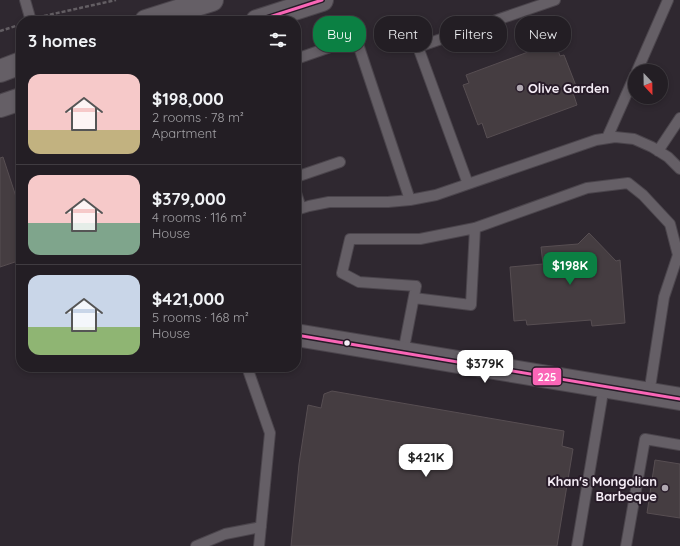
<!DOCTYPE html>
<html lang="en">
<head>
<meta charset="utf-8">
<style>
	:root { --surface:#231e24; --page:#2b272c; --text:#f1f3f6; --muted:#a3a2a6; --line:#403c41; --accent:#0b8043 }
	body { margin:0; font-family:Quicksand,sans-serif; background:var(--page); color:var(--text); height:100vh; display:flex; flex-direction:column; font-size:15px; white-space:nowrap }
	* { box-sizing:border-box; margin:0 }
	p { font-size:13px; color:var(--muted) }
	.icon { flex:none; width:22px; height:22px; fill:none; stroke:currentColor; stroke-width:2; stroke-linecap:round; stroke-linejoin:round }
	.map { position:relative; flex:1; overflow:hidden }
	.side { position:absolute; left:16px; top:16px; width:285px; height:356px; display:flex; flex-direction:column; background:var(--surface); border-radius:16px; box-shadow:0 2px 6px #0003,0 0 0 1px var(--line) }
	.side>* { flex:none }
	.hud { position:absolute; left:313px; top:16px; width:307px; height:36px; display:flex; gap:8px }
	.needle { width:26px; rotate:158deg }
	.tools { position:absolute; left:628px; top:64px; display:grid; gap:8px }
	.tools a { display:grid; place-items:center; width:40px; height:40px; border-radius:50%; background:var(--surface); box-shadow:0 2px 6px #0003,0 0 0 1px var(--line); font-size:20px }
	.price { position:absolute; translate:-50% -34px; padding:0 9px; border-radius:8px; background:#fff; color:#222; font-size:13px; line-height:26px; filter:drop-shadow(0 1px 2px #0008) }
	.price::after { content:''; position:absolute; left:50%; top:24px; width:12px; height:9px; margin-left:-6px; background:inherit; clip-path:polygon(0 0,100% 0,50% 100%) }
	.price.selected { background:var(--accent); color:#fff }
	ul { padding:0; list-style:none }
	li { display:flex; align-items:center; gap:12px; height:100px; padding:0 12px }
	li+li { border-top:1px solid var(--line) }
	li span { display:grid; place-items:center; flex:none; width:112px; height:80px; border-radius:12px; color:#555 }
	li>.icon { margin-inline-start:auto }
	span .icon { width:48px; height:48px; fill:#fffc; stroke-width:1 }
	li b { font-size:17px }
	h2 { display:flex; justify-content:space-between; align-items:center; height:48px; padding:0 12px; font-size:17px }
	.chip { padding:0 14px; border-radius:16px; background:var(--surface); box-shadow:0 2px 6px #0003,0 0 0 1px var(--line); font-size:14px; line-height:36px }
	.chip.selected { background:var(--accent); color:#fff }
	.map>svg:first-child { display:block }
	.building { fill:#453d41; stroke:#574e52 }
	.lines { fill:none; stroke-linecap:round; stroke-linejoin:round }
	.lane-casing { stroke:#4b454c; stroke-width:12 }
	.secondary-casing { stroke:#4b454c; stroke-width:24 }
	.path { stroke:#635e63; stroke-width:2.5; stroke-dasharray:4 2; stroke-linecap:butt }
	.lane { stroke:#655f66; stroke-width:10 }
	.secondary { stroke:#655f66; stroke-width:22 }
	.bus-1-casing { stroke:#271b28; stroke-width:6 }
	.bus-1 { stroke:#fa66b7; stroke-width:3 }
	.poi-dot { fill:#b0a8b1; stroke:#271b28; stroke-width:1.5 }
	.bus-dot { fill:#f5edf6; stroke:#271b28; stroke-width:1.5 }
	.labels { text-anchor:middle; stroke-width:4; stroke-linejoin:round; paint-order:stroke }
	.poi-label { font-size:13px; font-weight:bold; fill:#f5edf6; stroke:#271b28; text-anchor:start }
	.line-badge { stroke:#271b28; stroke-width:1.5 }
	.badge-label { font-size:11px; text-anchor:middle; font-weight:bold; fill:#fff }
</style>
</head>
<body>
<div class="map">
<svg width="680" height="546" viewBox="0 0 680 546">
	<rect width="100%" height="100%" fill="#2f2830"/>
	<path class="building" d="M555,42l5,14 4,-1 14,36 -5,2 4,12 -90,33 -5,-15 -4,2 -15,-40 6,-2 -3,-8z
		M3,157l18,55v48l-21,7v-109z
		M589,233l27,28 4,-1 5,63 -33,3 -1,-6 -64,5 -1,-5 -12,1 -4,-54 33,-3 -2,-17 37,-3z
		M332,391l232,40 -2,15 11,3 -16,97h-266l8,-82 9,-59 13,3 3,-14z
		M655,460l25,4v54l-33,-5z"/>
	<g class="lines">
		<g class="lane-casing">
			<path id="lane" d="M25,0l6,21
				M296,59l60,-21 54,162
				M637,71l31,-71
				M607,138l28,-63
				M658,151l22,-33
				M296,177l44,-15
				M468,184l-50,-137 137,-47
				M296,193l5,15
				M296,210l13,-4 20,-4h59l22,-2 26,-5 160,-55 19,-3 19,2 18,8 16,10 12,12
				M414,298l57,7 4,-77
				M403,353l13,-67 -57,-4 -17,-9 8,-34h70l55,-11 112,-40 41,-5 15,12 27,29 8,31 -14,42 -15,97
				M247,367l23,66 -11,113
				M196,546l29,-12 36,-7
				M577,546l27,-160
				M626,546l19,-107 35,6"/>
		</g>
		<g class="secondary-casing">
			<path id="secondary" d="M146,21l66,-21
				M257,21l65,-21
				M0,71l21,-8
				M0,106l21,-7
				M296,335l384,64"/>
		</g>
		<path class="path" d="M44,16l72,-16
			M0,31l19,-6"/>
		<use href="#lane" class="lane"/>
		<use href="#secondary" class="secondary"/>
		<g class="bus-1-casing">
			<path id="bus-1" d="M257,21l65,-21
				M296,335l384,64"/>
		</g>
		<use href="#bus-1" class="bus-1"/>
	</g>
	<g class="poi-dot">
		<circle cx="520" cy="88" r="4"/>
		<circle cx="665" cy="488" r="4"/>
	</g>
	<circle class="bus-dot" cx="347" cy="343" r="3.5"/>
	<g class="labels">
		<g class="poi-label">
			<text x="528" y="93">Olive Garden</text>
			<text x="657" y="486" text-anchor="end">Khan's Mongolian<tspan x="657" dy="15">Barbeque</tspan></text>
		</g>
	</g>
	<rect class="line-badge" x="532" y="367" width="30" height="19" rx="4" fill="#fa66b7"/>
	<g class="badge-label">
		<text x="547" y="381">225</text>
	</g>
</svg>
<div class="tools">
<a><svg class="needle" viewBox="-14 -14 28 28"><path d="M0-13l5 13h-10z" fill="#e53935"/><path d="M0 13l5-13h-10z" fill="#a3a2a6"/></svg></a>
</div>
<b class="price selected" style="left:570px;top:286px">$198K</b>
<b class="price" style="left:485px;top:384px">$379K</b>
<b class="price" style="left:426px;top:478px">$421K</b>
<div class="hud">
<a class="chip selected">Buy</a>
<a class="chip">Rent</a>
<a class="chip">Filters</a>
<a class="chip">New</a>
</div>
<section class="side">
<h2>3 homes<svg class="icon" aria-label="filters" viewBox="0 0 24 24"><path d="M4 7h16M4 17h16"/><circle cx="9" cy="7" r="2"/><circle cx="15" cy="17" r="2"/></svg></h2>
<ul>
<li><span style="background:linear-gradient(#f6c9c9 70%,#c2b280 0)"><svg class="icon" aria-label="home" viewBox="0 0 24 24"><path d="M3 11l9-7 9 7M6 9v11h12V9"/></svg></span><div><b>$198,000</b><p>2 rooms · 78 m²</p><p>Apartment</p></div></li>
<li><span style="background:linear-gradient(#f6c9c9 60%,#7fa58c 0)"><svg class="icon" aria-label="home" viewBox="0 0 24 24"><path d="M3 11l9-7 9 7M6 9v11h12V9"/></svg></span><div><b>$379,000</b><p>4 rooms · 116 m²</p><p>House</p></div></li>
<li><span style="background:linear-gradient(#c9d6e8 65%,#8fb573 0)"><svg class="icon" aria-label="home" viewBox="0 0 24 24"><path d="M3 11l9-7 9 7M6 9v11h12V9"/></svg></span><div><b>$421,000</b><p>5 rooms · 168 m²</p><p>House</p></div></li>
</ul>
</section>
</div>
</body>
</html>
